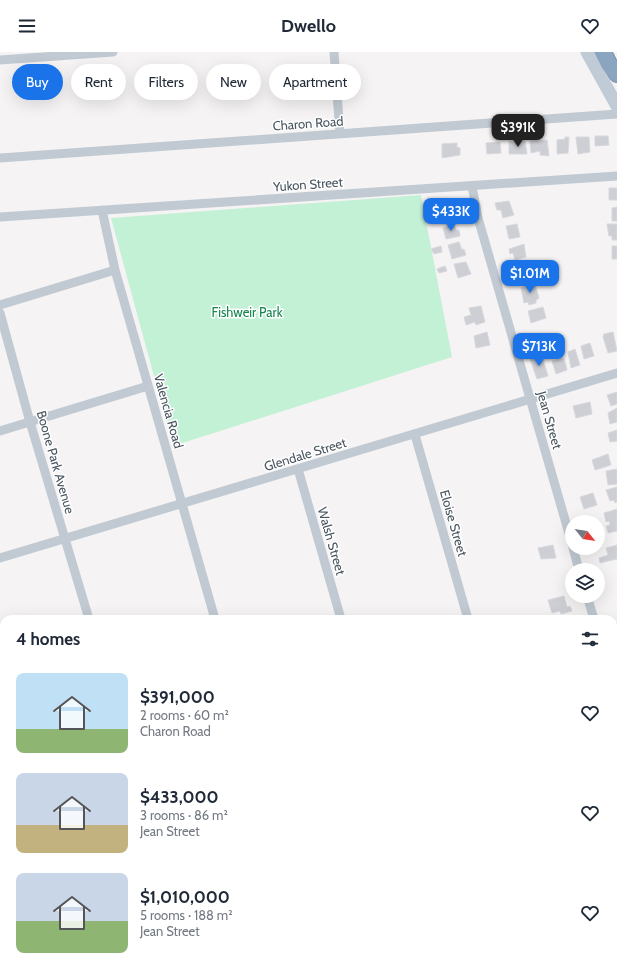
<!DOCTYPE html>
<html lang="en">
<head>
<meta charset="utf-8">
<style>
	:root { --surface:#fff; --page:#f2f2f3; --text:#1f2937; --muted:#747a83; --accent:#1a73e8 }
	body { margin:0; font-family:Cabin,sans-serif; background:var(--page); color:var(--text); height:100vh; display:flex; flex-direction:column; font-size:15px; white-space:nowrap }
	* { box-sizing:border-box; margin:0 }
	p { font-size:13px; color:var(--muted) }
	.icon { flex:none; width:22px; height:22px; fill:none; stroke:currentColor; stroke-width:2; stroke-linecap:round; stroke-linejoin:round }
	.map { position:relative; flex:1; overflow:hidden }
	.sheet { position:absolute; left:0px; top:563px; width:617px; height:356px; display:flex; flex-direction:column; background:var(--surface); border-radius:12px 12px 0 0; box-shadow:0 4px 16px #0002 }
	.sheet>* { flex:none }
	.guide { position:absolute; left:12px; top:12px; width:400px; height:36px; display:flex; gap:8px }
	.needle { width:26px; rotate:120deg }
	.fabs { position:absolute; left:565px; top:463px; display:grid; gap:8px }
	.fabs a { display:grid; place-items:center; width:40px; height:40px; border-radius:50%; background:var(--surface); box-shadow:0 4px 16px #0002; font-size:20px }
	.price { position:absolute; translate:-50% -34px; padding:0 9px; border-radius:8px; background:var(--accent); color:#fff; font-size:13px; line-height:26px; filter:drop-shadow(0 1px 2px #0008) }
	.price::after { content:''; position:absolute; left:50%; top:24px; width:12px; height:9px; margin-left:-6px; background:inherit; clip-path:polygon(0 0,100% 0,50% 100%) }
	.price.current { background:#222; color:#fff }
	ul { padding:0; list-style:none }
	li { display:flex; align-items:center; gap:12px; height:100px; padding:0 16px }
	li span { display:grid; place-items:center; flex:none; width:112px; height:80px; border-radius:8px; color:#555 }
	li>.icon { margin-inline-start:auto }
	span .icon { width:48px; height:48px; fill:#fffc; stroke-width:1 }
	li b { font-size:17px }
	h2 { display:flex; justify-content:space-between; align-items:center; height:48px; padding:0 16px; font-size:17px }
	.pill { padding:0 14px; border-radius:18px; background:var(--surface); box-shadow:0 4px 16px #0002; font-size:14px; line-height:36px }
	.pill.current { background:var(--accent); color:#fff }
	header { display:flex; justify-content:space-between; align-items:center; height:52px; padding:0 16px; background:var(--surface); font-size:18px; font-weight:700 }
	.map>svg:first-child { display:block }
	.green { fill:#c3f1d5 }
	.lines { fill:none; stroke-linecap:round; stroke-linejoin:round }
	.stream { stroke:#90daee; stroke-width:2.5 }
	.building { fill:#cdcfd5; stroke:#d7d9de }
	.highway-casing { stroke:#7690ad; stroke-width:18 }
	.street { stroke:#c1cad2; stroke-width:9 }
	.secondary { stroke:#c1cbd6; stroke-width:13 }
	.highway { stroke:#8ba5c1; stroke-width:16 }
	.labels { text-anchor:middle; stroke-width:3; stroke-linejoin:round; paint-order:stroke }
	.street-label { font-size:13px; fill:#4a5661; stroke:#fff }
	.park-label { font-size:13px; fill:#17864f; stroke:#fff }
</style>
</head>
<body>
<header><svg class="icon" aria-label="menu" viewBox="0 0 24 24"><path d="M4 6h16M4 12h16M4 18h16"/></svg>Dwello<svg class="icon" aria-label="heart" viewBox="0 0 24 24"><path d="M12 20l-8-8c-3-5 5-10 8-4 3-6 11-1 8 4z"/></svg></header>
<div class="map">
<svg width="617" height="919" viewBox="0 0 617 919">
	<rect width="100%" height="100%" fill="#f5f3f3"/>
	<path class="green" d="M421,143l31,162 -279,89 -62,-228z
		M617,743v176h-544l-1,-4h541v-171z"/>
	<g class="lines">
		<path class="stream" d="M0,899h4
			M128,915h3"/>
	</g>
	<path class="building" d="M595,84h13l1,9 -14,1z
		M565,85h4l-1,16 -11,1v-14l8,-1z
		M576,85h13l1,15 -12,2z
		M547,88l2,16 -9,-1v-4l-9,2 -1,-12z
		M509,89h16l2,13h-18z
		M500,90l1,11 -14,1 -1,-11z
		M457,91v4l3,1v7l-18,3v-14z
		M609,136h8v12h-8z
		M446,148l2,8 4,-1 2,6 -17,5 -4,-14z
		M509,149l5,14 -11,3 -2,-8h-4l-2,-7z
		M617,155v14h-5v-13z
		M454,172l2,6h3l1,6 -14,3 -3,-11z
		M517,172l3,13 -11,2 -3,-13z
		M607,172h10v16h-5v-4h-3z
		M459,190l3,8 2,-1 2,6 -14,4 -4,-14z
		M524,192l2,13 -11,3 -2,-7 -3,1 -1,-5z
		M441,194l1,6 -8,2 -3,-5z
		M612,194h5v13h-5z
		M466,210l5,12 -13,4 -4,-14z
		M529,211l1,3 2,-1 1,6 -2,1 2,8 -10,3 -3,-7 -3,1 -1,-6 6,-2 -1,-4z
		M445,214l2,5 -8,2 -2,-4z
		M535,232l4,14 -3,2v3l-7,2 -1,-3 -4,1 -3,-15z
		M481,254l4,16 -9,3 -1,-3 -9,3 -2,-8 7,-2 -2,-7z
		M543,255l3,11 -15,5 -3,-12z
		M487,280l3,13 -14,3 -2,-12z
		M613,280l4,19 -9,2 -5,-16 1,-3z
		M590,291l4,13 -10,3 -3,-13z
		M575,297l5,16 -9,3 -3,-16z
		M534,302l1,4 7,-2 6,20 -11,3 -8,-23z
		M564,306l3,12 -11,4 -4,-13z
		M617,340v12l-6,2 -4,-11z
		M590,350l2,12 -16,4 -3,-12z
		M617,356v14l-7,2 -2,-11z
		M617,378v11l-7,1 -2,-9z
		M608,402l3,11 -16,5 -3,-10z
		M617,417v15l-9,1 -2,-14z
		M617,435v15l-2,1 -1,-3 -4,1 -4,-11z
		M593,441l4,12 -13,4 -4,-12z
		M617,457v22l-9,2 -2,-7 4,-1 -1,-4 -3,1 -2,-9z
		M553,493l3,13 -15,1 -3,-11z
		M617,493v14l-17,4 -1,-5 9,-3 -2,-7z
		M564,544l3,11 3,-1 2,5 -11,3 -1,-3 -8,2 -4,-13z"/>
	<g class="lines">
		<g class="highway-casing">
			<path id="highway" d="M603,0l6,12 8,10"/>
		</g>
		<path class="street" d="M334,0l6,82
			M0,8l113,-8
			M0,106l617,-44
			M472,134l6,32 94,326
			M102,158l13,60 100,349
			M0,165l617,-41
			M0,253l115,-35
			M0,261l30,109 59,197
			M0,379l148,-45
			M415,383l53,184
			M298,417l43,150
			M573,496l6,22
			M0,506l617,-185
			M587,544l7,23
			M613,626l4,12
			M0,697l4,14
			M0,814l4,-1
			M63,915l1,4"/>
		<path class="secondary" d="M587,0l30,54"/>
		<use href="#highway" class="highway"/>
	</g>
	<g class="labels">
		<g class="street-label">
			<text transform="translate(308 71) rotate(-4)" y="5">Charon Road</text>
			<text transform="translate(308 132) rotate(-4)" y="5">Yukon Street</text>
			<text transform="translate(169 359) rotate(74)" y="5">Valencia Road</text>
			<text transform="translate(550 368) rotate(74)" y="5">Jean Street</text>
			<text transform="translate(305 402) rotate(-17)" y="5">Glendale Street</text>
			<text transform="translate(56 410) rotate(74)" y="5">Boone Park Avenue</text>
			<text transform="translate(454 471) rotate(74)" y="5">Eloise Street</text>
			<text transform="translate(332 489) rotate(74)" y="5">Walsh Street</text>
		</g>
		<g class="park-label">
			<text x="247" y="265">Fishweir Park</text>
		</g>
	</g>
</svg>
<div class="fabs">
<a><svg class="needle" viewBox="-14 -14 28 28"><path d="M0-13l5 13h-10z" fill="#e53935"/><path d="M0 13l5-13h-10z" fill="#747a83"/></svg></a>
<a><svg class="icon" aria-label="layers" viewBox="0 0 24 24"><path d="M12 4l9 5-9 5-9-5zM3 14l9 5 9-5"/></svg></a>
</div>
<b class="price current" style="left:518px;top:96px">$391K</b>
<b class="price" style="left:451px;top:180px">$433K</b>
<b class="price" style="left:530px;top:242px">$1.01M</b>
<b class="price" style="left:539px;top:315px">$713K</b>
<div class="guide">
<a class="pill current">Buy</a>
<a class="pill">Rent</a>
<a class="pill">Filters</a>
<a class="pill">New</a>
<a class="pill">Apartment</a>
</div>
<section class="sheet">
<h2>4 homes<svg class="icon" aria-label="filters" viewBox="0 0 24 24"><path d="M4 7h16M4 17h16"/><circle cx="9" cy="7" r="2"/><circle cx="15" cy="17" r="2"/></svg></h2>
<ul>
<li><span style="background:linear-gradient(#bfe0f5 70%,#8fb573 0)"><svg class="icon" aria-label="home" viewBox="0 0 24 24"><path d="M3 11l9-7 9 7M6 9v11h12V9"/></svg></span><div><b>$391,000</b><p>2 rooms · 60 m²</p><p>Charon Road</p></div><svg class="icon" aria-label="heart" viewBox="0 0 24 24"><path d="M12 20l-8-8c-3-5 5-10 8-4 3-6 11-1 8 4z"/></svg></li>
<li><span style="background:linear-gradient(#c9d6e8 65%,#c2b280 0)"><svg class="icon" aria-label="home" viewBox="0 0 24 24"><path d="M3 11l9-7 9 7M6 9v11h12V9"/></svg></span><div><b>$433,000</b><p>3 rooms · 86 m²</p><p>Jean Street</p></div><svg class="icon" aria-label="heart" viewBox="0 0 24 24"><path d="M12 20l-8-8c-3-5 5-10 8-4 3-6 11-1 8 4z"/></svg></li>
<li><span style="background:linear-gradient(#c9d6e8 60%,#8fb573 0)"><svg class="icon" aria-label="home" viewBox="0 0 24 24"><path d="M3 11l9-7 9 7M6 9v11h12V9"/></svg></span><div><b>$1,010,000</b><p>5 rooms · 188 m²</p><p>Jean Street</p></div><svg class="icon" aria-label="heart" viewBox="0 0 24 24"><path d="M12 20l-8-8c-3-5 5-10 8-4 3-6 11-1 8 4z"/></svg></li>
</ul>
</section>
</div>
</body>
</html>
